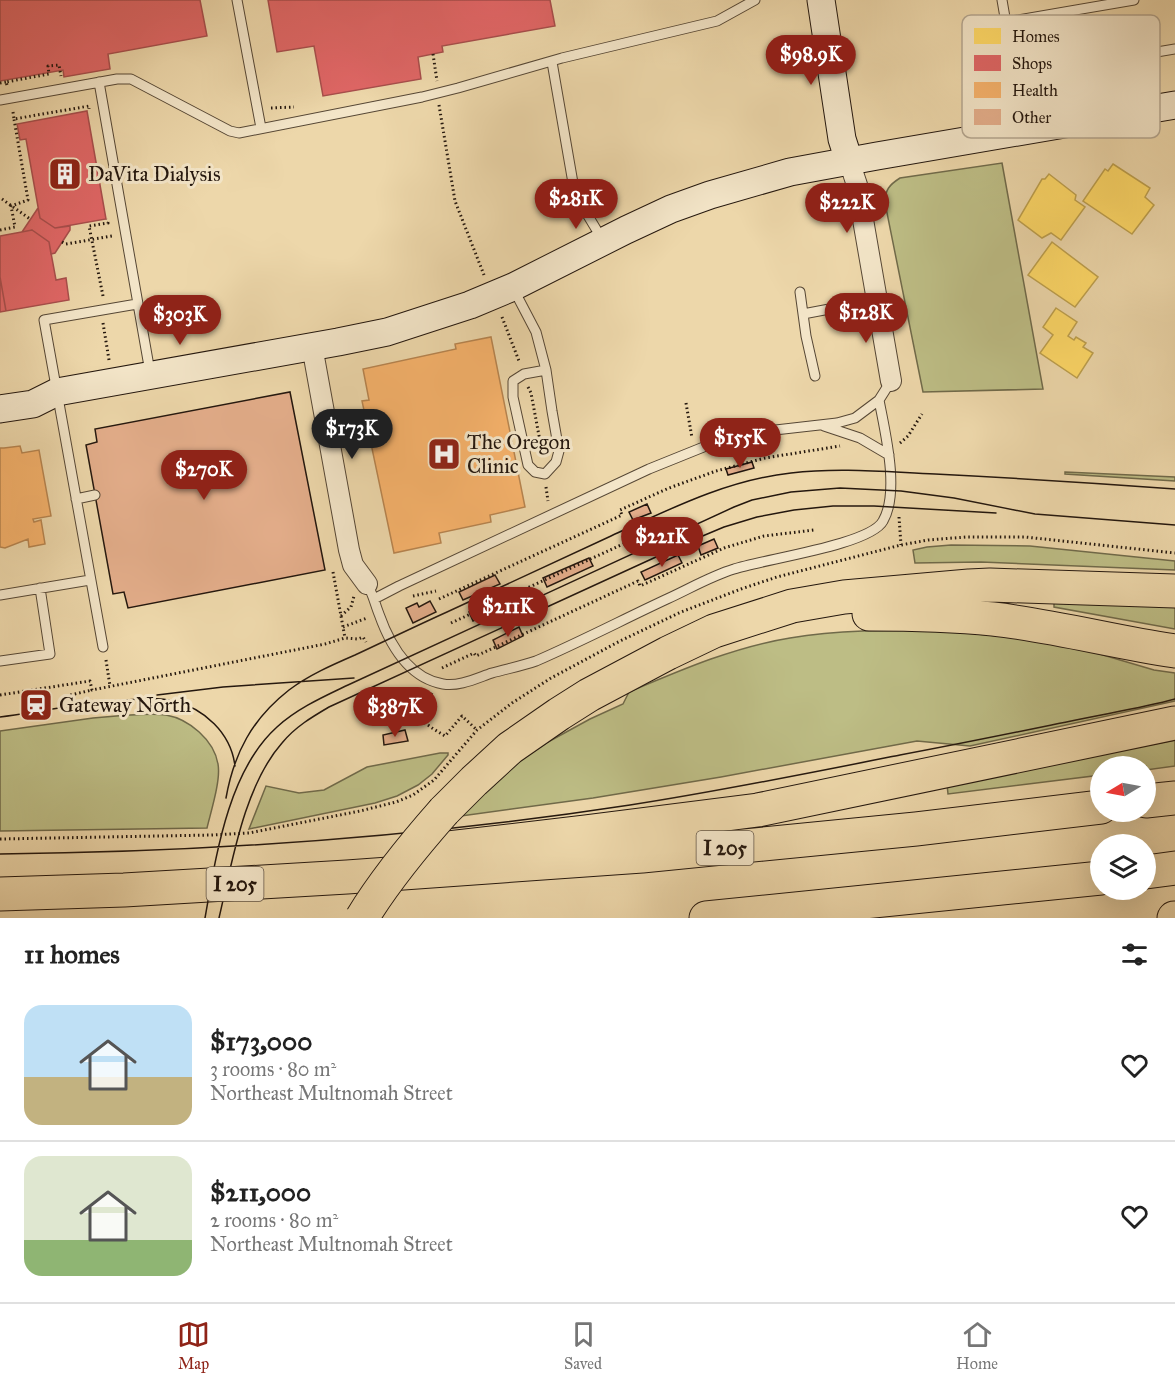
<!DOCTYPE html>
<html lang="en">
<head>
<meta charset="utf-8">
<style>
	:root { --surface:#fff; --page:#f2f2f2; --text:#222; --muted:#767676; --line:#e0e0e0; --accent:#8f2418 }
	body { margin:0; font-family:"IM FELL Great Primer",serif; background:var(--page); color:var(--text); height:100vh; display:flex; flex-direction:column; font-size:22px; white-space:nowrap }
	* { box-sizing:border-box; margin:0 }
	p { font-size:20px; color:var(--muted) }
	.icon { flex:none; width:33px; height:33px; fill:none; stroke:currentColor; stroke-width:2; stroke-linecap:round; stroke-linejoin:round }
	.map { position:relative; height:918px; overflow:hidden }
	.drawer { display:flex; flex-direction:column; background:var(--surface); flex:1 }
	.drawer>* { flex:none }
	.needle { width:39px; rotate:260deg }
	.buttons { position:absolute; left:1090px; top:756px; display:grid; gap:12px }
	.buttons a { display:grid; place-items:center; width:66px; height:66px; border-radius:50%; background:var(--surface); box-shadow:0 6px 24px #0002; font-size:30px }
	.price { position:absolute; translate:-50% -51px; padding:0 14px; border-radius:21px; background:var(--accent); color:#fff; font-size:20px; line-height:39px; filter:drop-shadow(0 2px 3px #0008) }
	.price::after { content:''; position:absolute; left:50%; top:36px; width:18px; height:14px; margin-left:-9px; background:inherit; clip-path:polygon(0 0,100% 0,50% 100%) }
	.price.current { background:#222; color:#fff }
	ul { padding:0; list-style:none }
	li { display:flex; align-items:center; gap:18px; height:150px; padding:0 24px }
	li+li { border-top:2px solid var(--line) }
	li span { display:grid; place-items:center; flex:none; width:168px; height:120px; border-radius:18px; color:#555 }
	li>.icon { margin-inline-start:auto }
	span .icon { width:72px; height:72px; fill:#fffc; stroke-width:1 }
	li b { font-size:26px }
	h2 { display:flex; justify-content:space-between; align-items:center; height:72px; padding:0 24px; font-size:26px }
	.tab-bar { display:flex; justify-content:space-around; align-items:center; height:84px; border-top:2px solid var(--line); background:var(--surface); font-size:16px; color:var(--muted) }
	.tab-bar a { display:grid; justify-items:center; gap:3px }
	.tab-bar .current { color:var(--accent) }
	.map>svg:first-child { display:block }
	.green { fill:#bdbd85; stroke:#706a4a; stroke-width:1.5 }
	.homes { fill:#ffd966; stroke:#bd9f4c; stroke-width:1.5 }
	.shops { fill:#e06666; stroke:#a84e4c; stroke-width:1.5 }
	.health { fill:#f6b26b; stroke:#b7844f; stroke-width:1.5 }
	.building { fill:#e3ad8a; stroke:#24170e; stroke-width:1.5 }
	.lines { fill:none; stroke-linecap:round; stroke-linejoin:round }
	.lane-casing { stroke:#564735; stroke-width:11 }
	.street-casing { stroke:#564735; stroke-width:22 }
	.secondary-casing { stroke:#24170e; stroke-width:29 }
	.highway-casing { stroke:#24170e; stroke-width:35 }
	.path { stroke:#24170e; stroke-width:3; stroke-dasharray:1.5 3; stroke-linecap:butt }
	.lane { stroke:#f3e5c8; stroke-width:9 }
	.street { stroke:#f3e5c8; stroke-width:20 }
	.secondary { stroke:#f3e5c8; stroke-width:27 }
	.highway { stroke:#edd7aa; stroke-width:33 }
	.tram { stroke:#24170e; stroke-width:1.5 }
	.highway-bridge-casing { stroke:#24170e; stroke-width:35; stroke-linecap:butt }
	.highway-bridge { stroke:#edd7aa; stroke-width:33 }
	.labels { text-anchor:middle; stroke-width:6; stroke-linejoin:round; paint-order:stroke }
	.shield { fill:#f3e5c8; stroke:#625546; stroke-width:1.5 }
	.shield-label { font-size:20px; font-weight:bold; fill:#24170e }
	.poi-label { font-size:21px; fill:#24170e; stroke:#f3e5c8; text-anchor:start }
	.key { fill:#f3e5c8; stroke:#b5a790; stroke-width:1.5 }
	.key-label { font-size:16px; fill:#24170e }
</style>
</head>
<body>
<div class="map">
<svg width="1175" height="918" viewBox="0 0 1175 918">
	<rect width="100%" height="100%" fill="#edd7aa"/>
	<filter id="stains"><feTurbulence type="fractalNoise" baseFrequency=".00333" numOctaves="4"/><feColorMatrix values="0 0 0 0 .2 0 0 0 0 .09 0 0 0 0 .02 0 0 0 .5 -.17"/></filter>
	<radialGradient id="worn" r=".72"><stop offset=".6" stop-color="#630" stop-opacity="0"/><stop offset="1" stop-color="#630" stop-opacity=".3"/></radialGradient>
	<path class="green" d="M1002,163l41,226 -120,3 -38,-189c0,-13 4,-18 15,-25z
		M1065,472l110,5v4l-110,-7z
		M951,545l79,1 145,15v9l-194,-8 -66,1 -2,-13 14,-3z
		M1054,602l121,5v22l-121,-22z
		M937,630l71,7 78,13 68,20 21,3v28l-205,45 -53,-5 -196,36 -128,21 -132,18 36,-40 51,-34 42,-23 33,-15 6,-12c52,-22 105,-45 161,-54 48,-8 97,-8 147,-8z
		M128,715c12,0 26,-2 38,0 23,4 48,25 52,49 3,16 -7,47 -11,64l-207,3v-100l93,-13z
		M1175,740v26l-29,4v-4h-45v9l-153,19 -1,-10z
		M440,753h8v2l-16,19 -14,11 -21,11 -22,7 -126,26 17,-43 33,7 25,-3 43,-23z"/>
	<path class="homes" d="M1113,164l37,24 -5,9 9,8 -22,29 -49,-33 22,-32 3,2z
		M1049,174l27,21 -1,5 10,7 -24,33 -10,-7 -9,5 -24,-18 24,-41h3z
		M1052,242l46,35 -23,30 -47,-32z
		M1056,308l21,14 -9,14 6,4 2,-3 10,6 -3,4 10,6 -16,25 -37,-25 13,-18 -10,-8z"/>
	<path class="shops" d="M0,0h200l7,36 -99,18 2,15 -46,8 -1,-7 -63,11z
		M268,0h282l5,26 -113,20 1,6 -25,5 3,22 -98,17 -9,-50 -37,6z
		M87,111l19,108 -51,9 -15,-10 -14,-79 -6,1 -3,-16z
		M38,208l2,10 15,10 15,-2v4l-15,23 -4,1 -2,-12 -17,-12 -10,2z
		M32,230l17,12 7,38 10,-2 3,22 -63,11 -6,-34v-41z
		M0,277l6,34 -6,1z"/>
	<path class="health" d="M491,337l34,170 -35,8 1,7 -52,11 2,10 -47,10 -32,-152 7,-1 -6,-31 93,-20 -1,-5z
		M20,446l2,7 17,-3 12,66 -18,3 1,3 7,-2 4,24 -16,3 -1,-8 -23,9 -5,-1v-99h4z"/>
	<path class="building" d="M290,392l35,178 -197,38 -4,-16 -11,2 -27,-149 11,-3 -2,-13z
		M752,462l2,6 -26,7 -2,-6z
		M647,504l4,9 -18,7 -4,-8z
		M663,523l3,9 -36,16 -4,-8z
		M714,539l4,9 -17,7 -3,-9z
		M678,555l4,8 -37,17 -4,-8z
		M589,558l4,8 -46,21 -4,-9z
		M495,575l5,9 -37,16 -4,-8z
		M505,596l4,9 -36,16 -4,-9z
		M430,601l6,11 -23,11 -7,-15 11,-5 2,4z
		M519,627l4,9 -26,13 -4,-9z
		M405,730l3,11 -24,4 -1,-10z"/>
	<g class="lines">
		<g class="lane-casing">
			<path id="lane" d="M237,0l24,128
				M1002,0l22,128
				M1006,22l128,-22
				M552,62l21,121 5,16 24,40
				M1015,76l160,-27
				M99,82l51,290
				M0,100l117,-21h14l99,52 9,2 183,-36 36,-9 104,-30 155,-37 38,-21
				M514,290l22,42 10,38 6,41 7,40 -3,11 -11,12 -10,-2 -7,-7 -15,-68v-16l11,-7 22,-4
				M800,292l6,44 9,40
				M803,314l74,-14
				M824,426l36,12 29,17
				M76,499l19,-4
				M367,584c6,10 8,20 12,30 11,31 29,64 64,70 16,3 34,-6 49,-11 14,-4 30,-7 44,-12 44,-19 88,-42 131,-62 22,-10 44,-23 67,-30 30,-10 136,-24 149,-48 17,-29 2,-89 -4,-121
				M0,595l90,-15
				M374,599l25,-13 250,-117 57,-23 52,-14 79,-9 18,-5 24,-18 12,-19
				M103,647l-59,-327 93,-16
				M0,661l50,-7 -10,-66"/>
		</g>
		<g class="street-casing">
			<path id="street" d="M849,161l8,24 34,196
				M312,346l37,204 4,15 14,19"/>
		</g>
		<g class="secondary-casing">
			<path id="secondary" d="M821,0l21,139 7,22
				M0,409l33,-5 24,-12 281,-50 49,-10 83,-27 43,-18 113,-57 45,-21 39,-14 80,-23 87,-16 298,-51"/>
		</g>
		<g class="highway-casing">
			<path id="highway" d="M869,614c42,0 83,1 124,5 62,7 121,23 182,32
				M1146,801l29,-3
				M444,811l30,-30 36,-33 49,-34 30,-19 79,-42 46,-22 78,-25 52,-9 125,-11 21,-1 185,6
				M417,854l14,-4 155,-18 172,-22 417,-87
				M1146,872l29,-4
				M0,894l124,-4 223,-13 295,-21 274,-27 185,-22
				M706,918l395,-40
				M1174,918h1"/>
		</g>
		<path class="path" d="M433,54l4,27
			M0,83l6,-1
			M7,85l-1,-3 43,-8 -1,-8 11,-1 2,11
			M439,105l16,96 29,74
			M271,108l23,-1
			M13,112l1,7 75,-13v3
			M2,199l28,20
			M0,230l15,-3 -4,-21 17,-6 -14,-81
			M62,242l4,2 46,-8
			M103,296l-14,-70 19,-3 -1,-4
			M502,317l17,44
			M103,323l6,37
			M528,387l3,6 12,64
			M686,403l6,35
			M900,443l8,-7 14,-22
			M546,487l2,14
			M899,517l2,28
			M333,572l12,66
			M413,596l23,-5
			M439,599l183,-84 -2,-5 49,-22 47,-17 49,-13 75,-12
			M341,616l10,-9 3,-11
			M451,623l220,-101
			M343,627l24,-9
			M106,660l4,26
			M442,668l32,-15 2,3 162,-75 2,5 84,-38 40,-12 50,-6
			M375,693l2,5 9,-4 46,34 13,8 17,-20 15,14
			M0,695l90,-14 2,9 233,-46 20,-6 13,1 5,-2 3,5
			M66,696l26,-6
			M417,717l15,-24
			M0,839l211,-4 38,-2 111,-22 36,-9 17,-7 21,-15 43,-50 35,-27 39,-25 69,-37 61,-29 60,-23 36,-12 124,-32 27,-5 38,-3h59l150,16"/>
		<use href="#lane" class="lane"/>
		<use href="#street" class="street"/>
		<use href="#secondary" class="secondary"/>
		<use href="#highway" class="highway"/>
		<path class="tram" d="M157,695l66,-8 131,-9
			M0,717c42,-6 84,-14 127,-17 15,-1 31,-3 46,1 31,7 58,32 62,65
			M226,798c8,-45 26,-79 63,-108 20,-15 43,-25 66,-35 30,-14 61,-29 92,-43 54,-25 109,-50 164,-76 59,-27 116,-56 180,-63 48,-6 97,-1 144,1 80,4 160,9 240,15
			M0,854c211,-2 421,-17 630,-49 91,-14 180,-32 270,-50 59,-11 117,-23 176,-35 33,-7 66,-12 99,-21
			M205,918c11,-62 23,-147 72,-191 21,-19 46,-30 71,-42l386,-178 18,-7 39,-8 49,-4 61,3 53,7 81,16 140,11
			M219,918c13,-55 25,-132 63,-175 13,-16 30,-26 47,-36l364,-167 31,-13 33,-10 37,-7 39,-4h41l122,7"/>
		<g class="highway-bridge-casing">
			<path id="highway-bridge" d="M362,918c23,-38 52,-73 82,-107"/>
		</g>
		<use href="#highway-bridge" class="highway-bridge"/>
	</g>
	<defs>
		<g id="building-square" transform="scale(1.725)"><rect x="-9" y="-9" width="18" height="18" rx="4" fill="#8f2418" stroke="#f3e5c8"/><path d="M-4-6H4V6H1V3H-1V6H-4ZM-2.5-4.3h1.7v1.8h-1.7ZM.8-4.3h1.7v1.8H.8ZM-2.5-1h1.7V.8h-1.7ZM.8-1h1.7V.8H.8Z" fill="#fff"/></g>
		<g id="hospital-square" transform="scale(1.725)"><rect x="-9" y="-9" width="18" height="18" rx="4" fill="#8f2418" stroke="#f3e5c8"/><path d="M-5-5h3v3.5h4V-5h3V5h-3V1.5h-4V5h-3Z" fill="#fff"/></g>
		<g id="station-square" transform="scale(1.725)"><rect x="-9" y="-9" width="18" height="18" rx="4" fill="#8f2418" stroke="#f3e5c8"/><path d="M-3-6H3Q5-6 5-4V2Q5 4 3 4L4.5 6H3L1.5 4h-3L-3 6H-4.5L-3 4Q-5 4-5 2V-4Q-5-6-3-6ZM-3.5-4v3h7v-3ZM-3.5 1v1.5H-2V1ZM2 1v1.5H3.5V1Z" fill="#fff"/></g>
	</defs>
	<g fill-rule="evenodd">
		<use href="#building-square" x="65" y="174"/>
		<use href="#hospital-square" x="444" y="454"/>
		<use href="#station-square" x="36" y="705"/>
	</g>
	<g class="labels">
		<g class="shield">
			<rect x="696.5" y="831" width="57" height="34" rx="4.5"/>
			<rect x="206.5" y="867" width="57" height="34" rx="4.5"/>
		</g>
		<g class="shield-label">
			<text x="725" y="855">I 205</text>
			<text x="235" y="891">I 205</text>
		</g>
		<g class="poi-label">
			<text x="88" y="181">DaVita Dialysis</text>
			<text x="467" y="449">The Oregon<tspan x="467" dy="24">Clinic</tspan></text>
			<text x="59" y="712">Gateway North</text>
		</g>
	</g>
	<rect x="962" y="15" width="198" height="123" rx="9" class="key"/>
	<rect x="974" y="28" width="27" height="16" fill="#ffd966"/>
	<rect x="974" y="55" width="27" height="16" fill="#e06666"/>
	<rect x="974" y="82" width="27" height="16" fill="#f6b26b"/>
	<rect x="974" y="109" width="27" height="16" fill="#e3ad8a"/>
	<g class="key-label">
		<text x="1012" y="42">Homes</text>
		<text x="1012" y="69">Shops</text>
		<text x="1012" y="96">Health</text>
		<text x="1012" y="123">Other</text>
	</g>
	<rect width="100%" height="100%" filter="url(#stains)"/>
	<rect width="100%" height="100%" fill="url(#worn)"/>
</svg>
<div class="buttons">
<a><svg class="needle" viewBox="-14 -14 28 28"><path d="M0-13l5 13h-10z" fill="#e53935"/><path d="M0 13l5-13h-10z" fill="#767676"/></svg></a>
<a><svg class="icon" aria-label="layers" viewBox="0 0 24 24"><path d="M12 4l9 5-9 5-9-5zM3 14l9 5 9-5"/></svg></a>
</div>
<b class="price" style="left:811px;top:86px">$98.9K</b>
<b class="price" style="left:576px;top:230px">$281K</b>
<b class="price" style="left:847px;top:234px">$222K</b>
<b class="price" style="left:866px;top:344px">$128K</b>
<b class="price" style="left:180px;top:346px">$303K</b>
<b class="price current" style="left:352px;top:460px">$173K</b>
<b class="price" style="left:740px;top:469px">$155K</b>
<b class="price" style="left:204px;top:501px">$270K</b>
<b class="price" style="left:662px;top:568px">$221K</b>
<b class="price" style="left:508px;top:638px">$211K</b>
<b class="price" style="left:395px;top:738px">$387K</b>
</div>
<section class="drawer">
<h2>11 homes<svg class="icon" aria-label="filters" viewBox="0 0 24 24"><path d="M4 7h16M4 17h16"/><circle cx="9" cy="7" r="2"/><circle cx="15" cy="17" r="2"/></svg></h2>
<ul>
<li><span style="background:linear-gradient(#bfe0f5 60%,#c2b280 0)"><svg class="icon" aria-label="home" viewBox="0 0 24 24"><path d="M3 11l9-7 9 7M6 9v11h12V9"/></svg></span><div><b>$173,000</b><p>3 rooms · 80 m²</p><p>Northeast Multnomah Street</p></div><svg class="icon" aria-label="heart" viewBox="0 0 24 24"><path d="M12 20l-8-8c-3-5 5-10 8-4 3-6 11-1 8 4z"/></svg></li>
<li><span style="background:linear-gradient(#dfe7d0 70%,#8fb573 0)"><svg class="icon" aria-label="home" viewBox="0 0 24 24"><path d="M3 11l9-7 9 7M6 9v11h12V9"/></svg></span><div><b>$211,000</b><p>2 rooms · 80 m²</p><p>Northeast Multnomah Street</p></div><svg class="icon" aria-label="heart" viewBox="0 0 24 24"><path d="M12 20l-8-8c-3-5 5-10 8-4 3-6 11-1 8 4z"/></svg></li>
</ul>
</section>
<nav class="tab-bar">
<a class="current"><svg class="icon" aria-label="map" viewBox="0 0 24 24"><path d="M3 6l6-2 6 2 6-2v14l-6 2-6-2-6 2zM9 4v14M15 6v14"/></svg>Map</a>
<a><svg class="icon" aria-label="saved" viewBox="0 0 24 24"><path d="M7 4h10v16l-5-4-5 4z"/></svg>Saved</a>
<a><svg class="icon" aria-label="home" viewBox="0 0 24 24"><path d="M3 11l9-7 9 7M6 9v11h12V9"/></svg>Home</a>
</nav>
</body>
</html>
